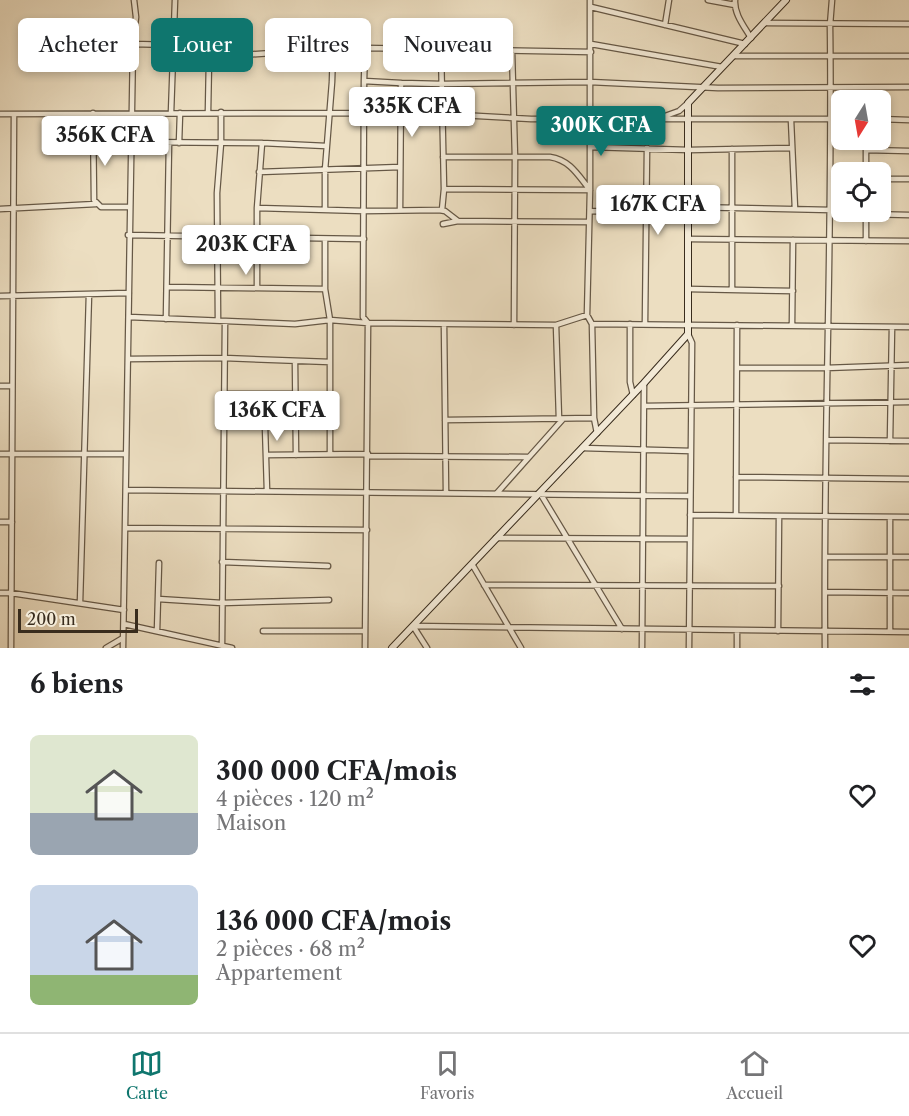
<!DOCTYPE html>
<html lang="fr">
<head>
<meta charset="utf-8">
<style>
	:root { --surface:#fff; --page:#f6f6f6; --text:#202124; --muted:#757577; --line:#e0e0e0; --accent:#0f766e }
	body { margin:0; font-family:"Libre Caslon Text",serif; background:var(--page); color:var(--text); height:100vh; display:flex; flex-direction:column; font-size:22px; white-space:nowrap }
	* { box-sizing:border-box; margin:0 }
	p { font-size:20px; color:var(--muted) }
	.icon { flex:none; width:33px; height:33px; fill:none; stroke:currentColor; stroke-width:2; stroke-linecap:round; stroke-linejoin:round }
	.map { position:relative; height:648px; overflow:hidden }
	.sheet { display:flex; flex-direction:column; background:var(--surface); flex:1 }
	.sheet>* { flex:none }
	.banner { position:absolute; left:18px; top:18px; width:600px; height:54px; display:flex; gap:12px }
	.needle { width:39px; rotate:191deg }
	.controls { position:absolute; left:831px; top:90px; display:grid; gap:12px }
	.controls a { display:grid; place-items:center; width:60px; height:60px; border-radius:9px; background:var(--surface); box-shadow:0 3px 9px #0003; font-size:30px }
	.scale { position:absolute; left:18px; bottom:15px; width:120px; box-sizing:border-box; padding-left:6px; border:3px solid #392c1d; border-top:0; font-size:16px; line-height:21px; white-space:nowrap; color:#392c1d; -webkit-text-stroke:4px #f3ead7; paint-order:stroke }
	.price { position:absolute; translate:-50% -51px; padding:0 14px; border-radius:6px; background:#fff; color:#222; font-size:20px; line-height:39px; filter:drop-shadow(0 2px 3px #0008) }
	.price::after { content:''; position:absolute; left:50%; top:36px; width:18px; height:14px; margin-left:-9px; background:inherit; clip-path:polygon(0 0,100% 0,50% 100%) }
	.price.selected { background:var(--accent); color:#fff }
	ul { padding:0; list-style:none }
	li { display:flex; align-items:center; gap:18px; height:150px; padding:0 30px }
	li span { display:grid; place-items:center; flex:none; width:168px; height:120px; border-radius:9px; color:#555 }
	li>.icon { margin-inline-start:auto }
	span .icon { width:72px; height:72px; fill:#fffc; stroke-width:1 }
	li b { font-size:26px }
	h2 { display:flex; justify-content:space-between; align-items:center; height:72px; padding:0 30px; font-size:26px }
	.chip { padding:0 21px; border-radius:9px; background:var(--surface); box-shadow:0 3px 9px #0003; font-size:21px; line-height:54px }
	.chip.selected { background:var(--accent); color:#fff }
	.tab-bar { display:flex; justify-content:space-around; align-items:center; height:84px; border-top:2px solid var(--line); background:var(--surface); font-size:16px; color:var(--muted) }
	.tab-bar a { display:grid; justify-items:center; gap:3px }
	.tab-bar .selected { color:var(--accent) }
	.map>svg:first-child { display:block }
	.lines { fill:none; stroke-linecap:round; stroke-linejoin:round }
	.street-casing { stroke:#665846; stroke-width:7 }
	.secondary-casing { stroke:#392c1d; stroke-width:8 }
	.street { stroke:#f3ead7; stroke-width:4.5 }
	.secondary { stroke:#f3ead7; stroke-width:6 }
</style>
</head>
<body>
<div class="map">
<svg width="909" height="648" viewBox="0 0 909 648">
	<rect width="100%" height="100%" fill="#ecdec1"/>
	<filter id="stains"><feTurbulence type="fractalNoise" baseFrequency=".00333" numOctaves="4"/><feColorMatrix values="0 0 0 0 .2 0 0 0 0 .09 0 0 0 0 .02 0 0 0 .5 -.17"/></filter>
	<radialGradient id="worn" r=".72"><stop offset=".6" stop-color="#630" stop-opacity="0"/><stop offset="1" stop-color="#630" stop-opacity=".3"/></radialGradient>
	<g class="lines">
		<g class="street-casing">
			<path id="street" d="M708,0l27,5
				M735,0c-1,14 9,26 16,38
				M591,7l154,37
				M765,23l144,1
				M665,25l4,-25
				M133,44l40,1
				M591,44l131,23
				M441,50l3,139 -2,21
				M512,51l3,107 -1,167
				M734,56h175
				M364,81l1,-33 226,4
				M208,112l1,-52 3,-3 60,-4
				M93,113l1,87 7,7h28
				M171,113l4,-113
				M0,114l328,-1 114,1 89,5h311
				M665,116l14,-5 9,-8
				M880,119l29,1
				M791,120l4,89
				M131,142l131,1 64,3
				M179,143l1,-30
				M590,147l99,3 103,-2
				M443,157h107c20,3 28,18 40,33
				M259,172l141,-5
				M866,172v-22l43,1
				M880,179h29
				M444,189l146,1
				M688,207l143,3
				M257,208l107,3 75,-1 6,1 13,10
				M0,209l96,-5
				M325,209v-39l7,-88 1,-32 2,-2h30
				M400,210l1,-127 41,1 148,-2 128,6 191,-1
				M590,211l57,1
				M866,212v29
				M866,214l43,1
				M443,224l15,-3 131,1
				M128,235l236,4
				M325,239v50l5,31v134
				M688,239l221,2
				M167,287l158,2
				M257,287v-79l5,-65
				M688,289l105,2
				M732,290v-141
				M0,296l129,-3
				M587,315l3,-125v-190
				M129,317l166,7 35,-4 38,3 188,2 31,-10 5,9 317,3
				M166,319l3,-176
				M218,320l-1,-127 4,-50v-31
				M645,323l2,-175
				M444,324l2,168
				M592,324l2,94 3,15
				M630,324v58l3,13
				M556,325l3,94
				M792,325l1,-85
				M688,334l4,9 -3,305
				M128,359l96,-1 106,4
				M295,361l1,94
				M737,368h89l83,-3
				M0,386h12
				M224,394h72
				M264,394l3,97
				M644,406l265,-4
				M445,420l149,-2
				M827,440l82,1
				M890,441l2,-114
				M582,448l109,3
				M0,454h126
				M266,455l102,-1
				M368,456l160,1
				M736,477l173,2
				M126,490l564,6
				M497,493l66,-74
				M540,493l82,136
				M690,515l219,2
				M736,515l1,-190
				M890,517v115
				M0,522h12
				M125,528l242,2
				M496,538l194,1
				M825,557h84
				M222,562l106,4
				M472,564l49,84
				M484,585l295,1
				M825,592l84,1
				M0,593h11l113,17
				M158,599l64,4 107,-3
				M80,603l9,-309
				M124,624l108,24
				M157,631l2,-68
				M263,631h102
				M778,631l1,-115
				M222,646l3,-325
				M11,648l3,-534
				M106,648l17,-10
				M123,648l10,-604 3,-27 -2,-17
				M365,648l3,-325 -5,-6 1,-236 37,2
				M427,648l-14,-22 496,6
				M642,648l2,-265
				M737,648v-18
				M825,648c-2,-208 8,-415 5,-623l2,-25"/>
		</g>
		<g class="secondary-casing">
			<path id="secondary" d="M392,648l252,-265 44,-49v-231l98,-103"/>
		</g>
		<use href="#street" class="street"/>
		<use href="#secondary" class="secondary"/>
	</g>
	<rect width="100%" height="100%" filter="url(#stains)"/>
	<rect width="100%" height="100%" fill="url(#worn)"/>
</svg>
<div class="controls">
<a><svg class="needle" viewBox="-14 -14 28 28"><path d="M0-13l5 13h-10z" fill="#e53935"/><path d="M0 13l5-13h-10z" fill="#757577"/></svg></a>
<a><svg class="icon" aria-label="locate" viewBox="0 0 24 24"><circle cx="12" cy="12" r="6"/><path d="M12 2v4M12 18v4M2 12h4M18 12h4"/></svg></a>
</div>
<div class="scale">200 m</div>
<b class="price" style="left:412px;top:138px">335K CFA</b>
<b class="price selected" style="left:601px;top:157px">300K CFA</b>
<b class="price" style="left:105px;top:167px">356K CFA</b>
<b class="price" style="left:658px;top:236px">167K CFA</b>
<b class="price" style="left:246px;top:276px">203K CFA</b>
<b class="price" style="left:277px;top:442px">136K CFA</b>
<div class="banner">
<a class="chip">Acheter</a>
<a class="chip selected">Louer</a>
<a class="chip">Filtres</a>
<a class="chip">Nouveau</a>
</div>
</div>
<section class="sheet">
<h2>6 biens<svg class="icon" aria-label="filters" viewBox="0 0 24 24"><path d="M4 7h16M4 17h16"/><circle cx="9" cy="7" r="2"/><circle cx="15" cy="17" r="2"/></svg></h2>
<ul>
<li><span style="background:linear-gradient(#dfe7d0 65%,#9aa5b1 0)"><svg class="icon" aria-label="home" viewBox="0 0 24 24"><path d="M3 11l9-7 9 7M6 9v11h12V9"/></svg></span><div><b>300 000 CFA/mois</b><p>4 pièces · 120 m²</p><p>Maison</p></div><svg class="icon" aria-label="heart" viewBox="0 0 24 24"><path d="M12 20l-8-8c-3-5 5-10 8-4 3-6 11-1 8 4z"/></svg></li>
<li><span style="background:linear-gradient(#c9d6e8 75%,#8fb573 0)"><svg class="icon" aria-label="home" viewBox="0 0 24 24"><path d="M3 11l9-7 9 7M6 9v11h12V9"/></svg></span><div><b>136 000 CFA/mois</b><p>2 pièces · 68 m²</p><p>Appartement</p></div><svg class="icon" aria-label="heart" viewBox="0 0 24 24"><path d="M12 20l-8-8c-3-5 5-10 8-4 3-6 11-1 8 4z"/></svg></li>
</ul>
</section>
<nav class="tab-bar">
<a class="selected"><svg class="icon" aria-label="map" viewBox="0 0 24 24"><path d="M3 6l6-2 6 2 6-2v14l-6 2-6-2-6 2zM9 4v14M15 6v14"/></svg>Carte</a>
<a><svg class="icon" aria-label="saved" viewBox="0 0 24 24"><path d="M7 4h10v16l-5-4-5 4z"/></svg>Favoris</a>
<a><svg class="icon" aria-label="home" viewBox="0 0 24 24"><path d="M3 11l9-7 9 7M6 9v11h12V9"/></svg>Accueil</a>
</nav>
</body>
</html>
